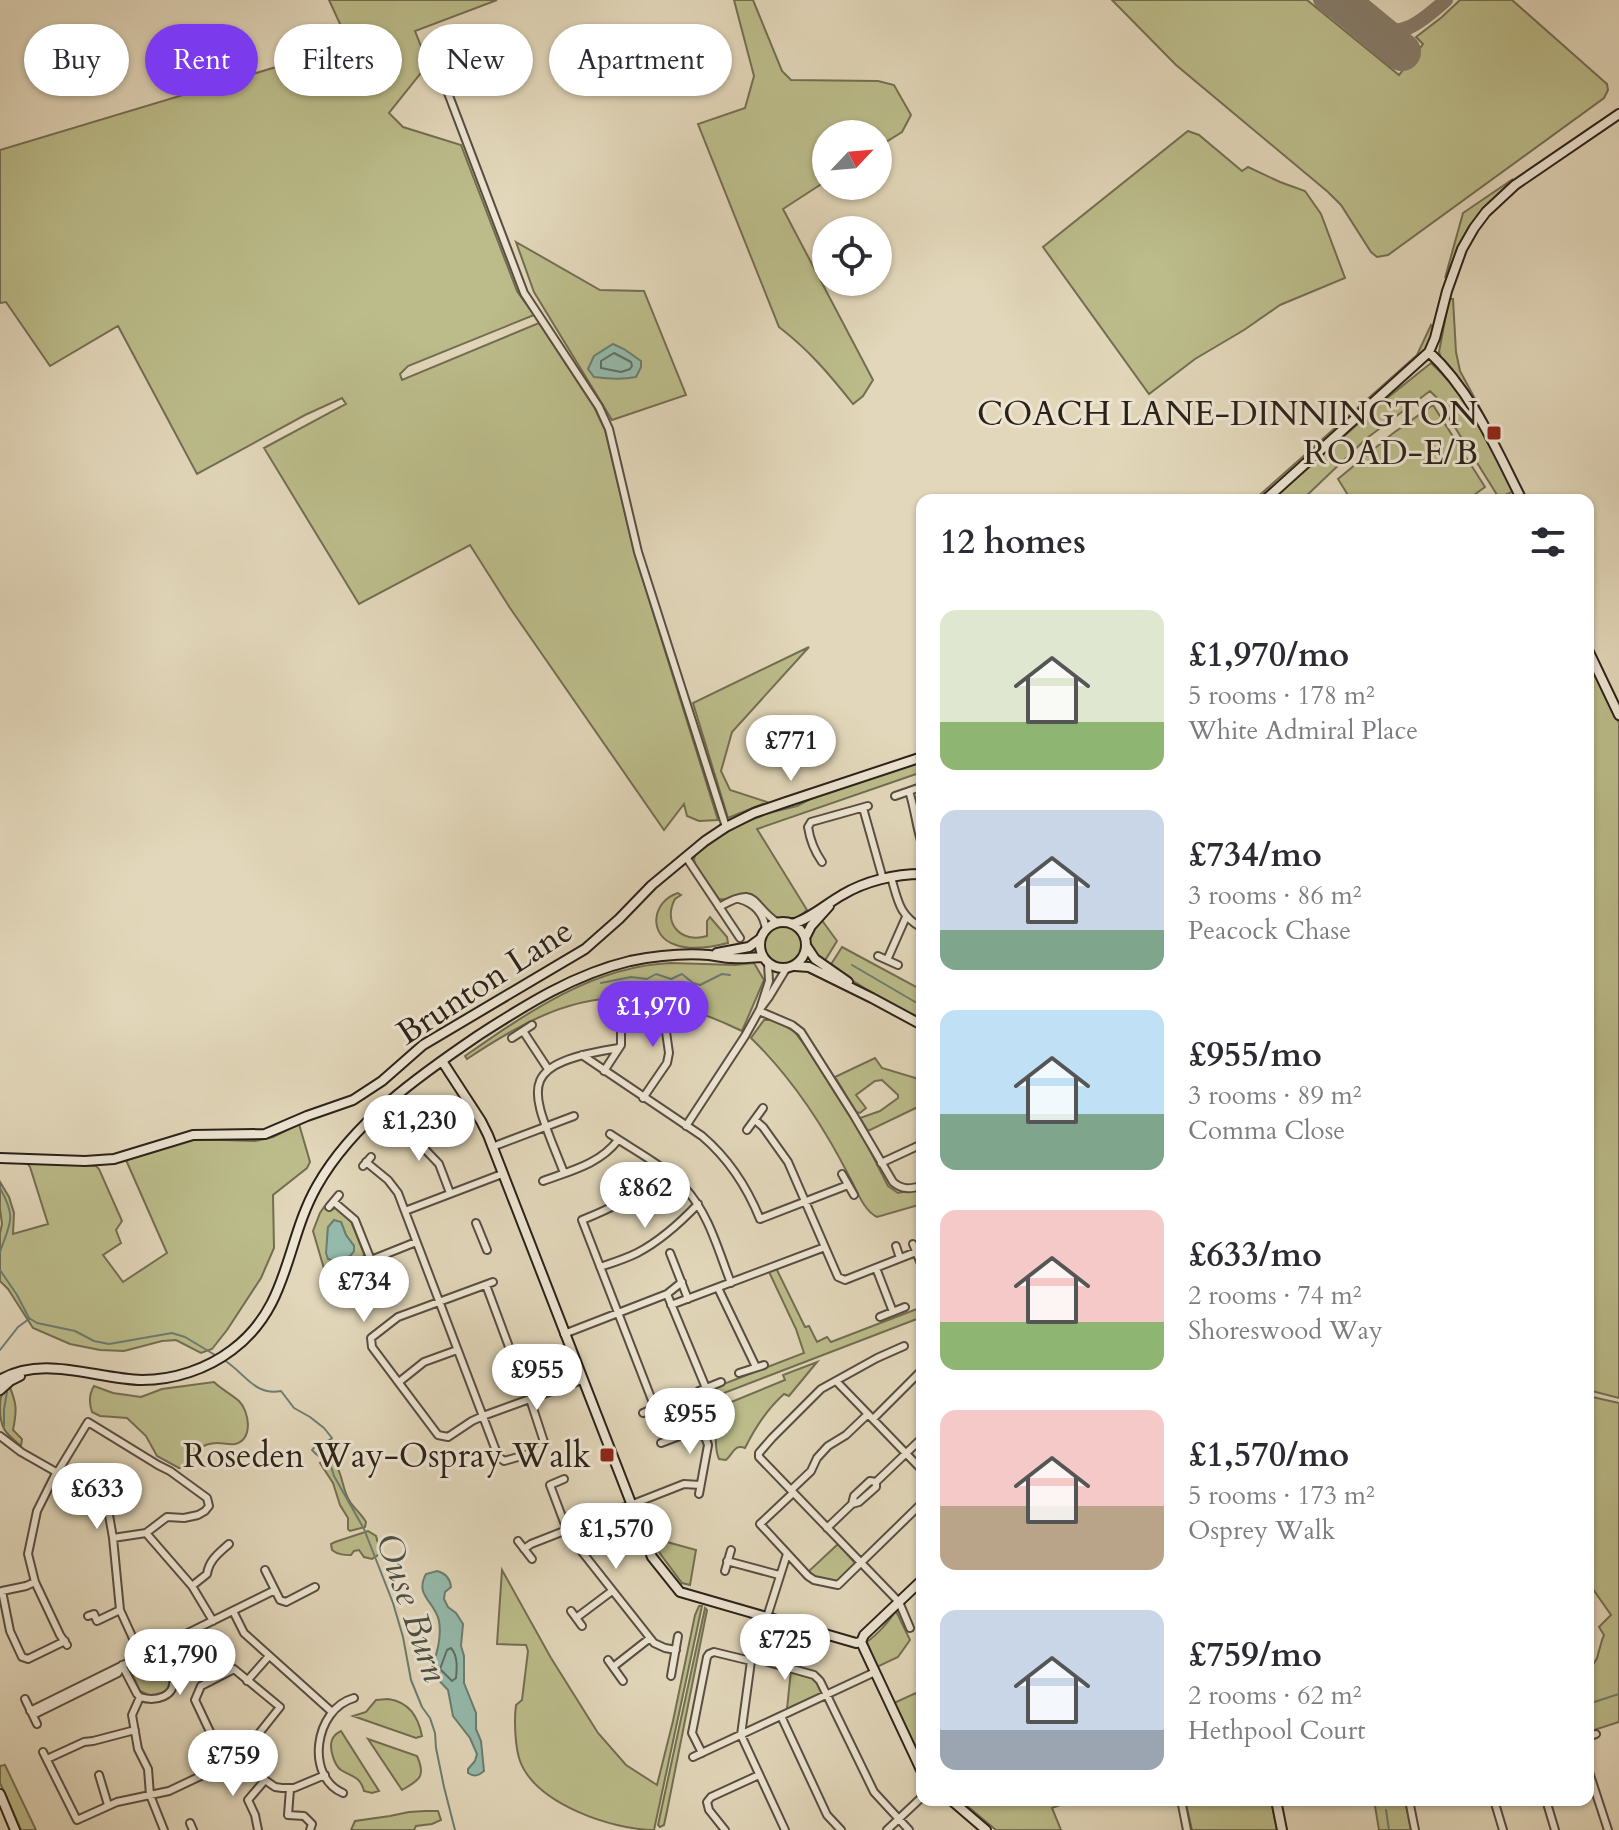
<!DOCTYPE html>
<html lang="en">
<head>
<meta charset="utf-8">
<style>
	:root { --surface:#fff; --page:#f2f2f3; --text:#2b2b33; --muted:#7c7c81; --accent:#7c3aed }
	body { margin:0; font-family:Cardo,serif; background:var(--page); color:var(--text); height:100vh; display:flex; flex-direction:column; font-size:30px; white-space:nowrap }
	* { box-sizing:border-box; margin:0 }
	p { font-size:26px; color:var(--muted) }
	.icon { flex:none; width:44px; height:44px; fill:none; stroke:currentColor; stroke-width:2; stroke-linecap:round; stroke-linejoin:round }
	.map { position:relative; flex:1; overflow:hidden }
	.drawer { position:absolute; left:916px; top:494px; width:678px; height:1312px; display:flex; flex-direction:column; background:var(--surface); border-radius:16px; box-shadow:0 2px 6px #0004 }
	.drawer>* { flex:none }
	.banner { position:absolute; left:24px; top:24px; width:760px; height:72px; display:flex; gap:16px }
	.needle { width:52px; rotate:64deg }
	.tools { position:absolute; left:812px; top:120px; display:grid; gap:16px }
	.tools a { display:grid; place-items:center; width:80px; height:80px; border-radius:50%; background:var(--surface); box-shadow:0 2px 6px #0004; font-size:40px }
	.price { position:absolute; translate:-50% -68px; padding:0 18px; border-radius:28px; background:#fff; color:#222; font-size:26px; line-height:52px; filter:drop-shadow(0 2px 4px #0008) }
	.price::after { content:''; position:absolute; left:50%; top:48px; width:24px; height:18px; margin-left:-12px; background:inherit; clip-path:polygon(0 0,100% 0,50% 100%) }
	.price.on { background:var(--accent); color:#fff }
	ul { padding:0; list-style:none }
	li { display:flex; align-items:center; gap:24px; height:200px; padding:0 24px }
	li span { display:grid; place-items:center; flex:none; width:224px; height:160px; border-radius:16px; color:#555 }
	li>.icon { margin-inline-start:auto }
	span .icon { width:96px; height:96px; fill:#fffc; stroke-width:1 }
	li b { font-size:34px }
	h2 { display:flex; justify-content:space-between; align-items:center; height:96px; padding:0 24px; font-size:34px }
	.tag { padding:0 28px; border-radius:36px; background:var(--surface); box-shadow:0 2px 6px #0004; font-size:28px; line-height:72px }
	.tag.on { background:var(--accent); color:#fff }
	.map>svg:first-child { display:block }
	.green { fill:#bbbc8a; stroke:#736e52; stroke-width:2; fill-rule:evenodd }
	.water { fill:#95baac; stroke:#6b7d71; stroke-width:2 }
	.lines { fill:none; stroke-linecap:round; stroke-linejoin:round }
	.shore { stroke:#606e62; stroke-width:2 }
	.stream { stroke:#6b7d71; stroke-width:2 }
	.taxiway { stroke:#867c6a; stroke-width:14 }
	.runway { stroke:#867c6a; stroke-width:38 }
	.street-casing { stroke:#594e41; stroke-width:10 }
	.secondary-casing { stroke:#2b2119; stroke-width:12 }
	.street { stroke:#ece5d2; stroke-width:6 }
	.secondary { stroke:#ece5d2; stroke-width:8 }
	.poi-dot { fill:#8f2418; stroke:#ece5d2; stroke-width:3 }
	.labels { text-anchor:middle; stroke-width:6; stroke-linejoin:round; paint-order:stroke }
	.poi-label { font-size:34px; fill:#2b2119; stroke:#ece5d2; text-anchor:end }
	.street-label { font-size:34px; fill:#2b2119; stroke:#ece5d2 }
	.water-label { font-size:36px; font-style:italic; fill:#4b4f45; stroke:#ece5d2 }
</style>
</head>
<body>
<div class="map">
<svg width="1619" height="1830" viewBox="0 0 1619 1830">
	<rect width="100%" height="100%" fill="#e2d7ba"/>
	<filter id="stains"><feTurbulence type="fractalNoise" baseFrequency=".0025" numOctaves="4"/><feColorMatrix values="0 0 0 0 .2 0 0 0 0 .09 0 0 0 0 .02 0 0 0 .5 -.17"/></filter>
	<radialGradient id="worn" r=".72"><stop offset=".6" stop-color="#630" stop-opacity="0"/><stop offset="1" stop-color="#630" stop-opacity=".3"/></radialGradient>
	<path class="green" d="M329,0h168l-82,31 13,33 -39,49 14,14 58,18 56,146 17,24 -126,51 -8,8 2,6 137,-57 55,84 11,23 30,125 83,265 -19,1 -12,-5 -3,-12 -20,26 -154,-222 -40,-63 -111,59 -95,-156 82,-44 -4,-6 -37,17 -108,59 -79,-148 -68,40 -44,-64 -6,1v-153l356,-107 10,4 -26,-23z
		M734,0h19l29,71 9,9 87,1 16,4 17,30 -9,17 -24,15v-13h-52v47l-43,28 90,171 -10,16 -10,8c-23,-29 -44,-54 -74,-77l-81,-203 47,-16 9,-32z
		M1112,0h195l92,75 24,-31 -7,-7 26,-20 18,-17h52l95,84 1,6 -4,8 -216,157 -11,2 -6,-5 -30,-47 -13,-13 -152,-127z
		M1188,131l11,4 43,36 6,-4 32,15 25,9 16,23 24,64 -65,27 -36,25 -49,29 -46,35 -106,-147z
		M1513,179l-35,36 -15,24 -18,39 18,-65z
		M516,242l84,48 44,1 42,104 -74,25 -78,-128z
		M1449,299h4l3,53 4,19 28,52 -35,-53 -12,-13 -2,-5z
		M1431,325l3,3 -7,21 -7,8 -161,143h-5l163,-145z
		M1431,363c38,34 59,84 83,128l-15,7 -63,-101 -6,-6 -63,47 -65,62h-30l114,-101z
		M1433,405l52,82 -18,13h-116l-13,-21 54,-45z
		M809,647l-77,85 -11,39 9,19 37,12 -39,16 -35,-115z
		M1588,659l31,64v675l-31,-8z
		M922,761v11l-165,57 50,81 -11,9 -21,-1c-11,-9 -20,-28 -37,-23 -8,3 -10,5 -19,4l-23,-32 -2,-7 1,-5 25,-19 21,-12 27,-11 29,-7 23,-12z
		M678,893l3,2 -6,4c-13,24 6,45 32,37v-15l3,-4 17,20 1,6c-16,4 -36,8 -52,2 -29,-9 -24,-44 2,-52z
		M821,919l16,22 -13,21c-21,-15 -16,-25 -3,-43z
		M764 945a19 19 0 1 1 38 0a19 19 0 1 1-38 0Z
		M842,947l80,43v31l-42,-23 -50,-32z
		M671,963l64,2 19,-2 10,17 -22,51c-83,-40 -145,-48 -228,-1 -16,9 -32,19 -47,29l-2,-3c62,-43 128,-90 206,-93z
		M770,1018l24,13 12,16 56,88 26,51 10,7 24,-5v16l-45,13c-14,-7 -20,-27 -28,-41 -26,-51 -57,-98 -98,-138l13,-18h5z
		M875,1058l7,10 40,12v25l-54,26 -8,-13 20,-7 18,-13v-3l-16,-15 -7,1 -19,14 10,13 -6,5 -4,-1 -21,-35z
		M299,1124l11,38 -3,6 -34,27 1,53 -13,30 -34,52 -15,19 -11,4 -25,-13 -14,1 -38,10 -24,-1 -30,-6 -37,-16 -25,-39 -8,-8v-48l2,-9 -2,-15v-27l9,15 5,16 -1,21 35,-10 -18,-57 -4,-5 70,4 3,3 23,52 -6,9 5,13 -18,12 20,27 44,-29 -41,-93 65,-21 64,2 18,-4z
		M324,1207l5,4 8,-4 13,12 14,35 -2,7 -4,2 2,4 4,-2 4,11 -36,20 -19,-65 7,-18zM341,1222l5,13 8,11v5l-4,5 -15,6 -8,-15 1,-20z
		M776,1268l29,59 4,-1 8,16 10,-5 4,5 91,-35v10l-237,91 -3,-8 122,-47 -8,-24 -27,-57z
		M817,1362l-28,34 -5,-2c-17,15 -29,34 -39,54 -11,-4 -12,6 -19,12l-7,-1c-8,-17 6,-27 -21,-37l-1,-6 88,-36 -2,-5z
		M214,1382c7,7 17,12 25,19 10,10 15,38 -4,43 -5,1 -13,-1 -18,-1 -16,0 -27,12 -34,25h-4l-22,-12 -11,-20 -19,-18 -27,-2 -8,-4c-3,-9 -3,-18 2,-26l19,7 28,4 21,-8z
		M9,1385c8,19 8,25 4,45l9,9 -1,7c-16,-13 -21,-18 -21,-38 0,-11 1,-15 9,-23z
		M1588,1396l31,7v319l-31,10v-59l9,-15 5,-18 2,-5 -5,-8 12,-12 -23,-33z
		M327,1458c17,9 13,27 22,42 4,8 12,13 17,22l-1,5 -15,4 -2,-2v-11l-8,-13 -7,-22 -13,-20z
		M368,1531l8,5 4,15 -2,4 -6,4 -8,-2 -5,-7 -5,1 -3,4c-6,0 -13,0 -19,-5l-1,-6 4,-2z
		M667,1542l29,8 -6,35 -8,-2 -26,-35z
		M838,1544l18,20 -5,3 -14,16 -23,-6 -5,-6z
		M502,1570l49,88 47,75 28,32 31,20 16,-64 22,-106 4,-9h3l-48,224c-41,0 -118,-26 -134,-69 -5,-14 -6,-41 -4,-56l6,-5 6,-49 -2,-6 -29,-1z
		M705,1608l2,2 -40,201 -3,14 -4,2 -2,-2z
		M896,1611l14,29 -12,17 -21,10 -10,-25c12,-9 20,-18 29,-31z
		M155,1653l4,1c9,19 23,37 -7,43l-12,-6 -10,-21 2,-7z
		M791,1670l6,4 13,3 3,-1 11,14 -2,3 -35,16z
		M918,1692l4,9v59l-28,-57z
		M388,1699c21,3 30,17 34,37l-6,2 -63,-22 13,-4 10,-12z
		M341,1731l38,60 -7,2 -8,-2c-4,-15 -12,-14 -23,-21 -7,-5 -12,-22 -9,-30 2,-5 4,-6 9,-9z
		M368,1739l49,17c9,20 3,24 -15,34z
		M5,1765l31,65h-15l-21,-47v-17z
		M960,1800h113l-21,8 9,22h-65z
		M1185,1800h86l6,30h-85z
		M1374,1800h31l6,30h-32z
		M425,1811h13l3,9 -9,4 -16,2 -2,4h-63l4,-9 35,-5 19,-4z"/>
	<path class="water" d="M613,344l11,5 17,12v6l-5,10c-14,3 -28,2 -42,0l-6,-8 6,-13z
		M334,1220l7,2 5,13 8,11v5l-4,5 -13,6 -9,-3 -2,-6 2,-26z
		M437,1571c9,2 13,7 14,16l-6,5 -1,7 4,8 8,6 7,11 -2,22 3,10v27l12,30v16l5,12 3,30c-6,5 -10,6 -16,2v-4l7,-8 2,-7 -7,-16 -17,-22 -5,-26 -17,-18c5,-17 11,-33 8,-51 -4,-20 -25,-25 -13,-47z"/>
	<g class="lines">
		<path class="shore" d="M614,353l17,9 1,4 -2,3 -9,3 -20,-4v-7z
			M451,1648c7,8 6,20 5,30l-4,3 -12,-12 7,-19z"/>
		<path class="stream" d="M852,965l70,41
			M601,983l30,-6 16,2 9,-5 15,5 11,-5 11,9 7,2 22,-11 8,1
			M0,1188c17,31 10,34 0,64
			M0,1270l17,25 12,23 8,5 38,8 19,10 15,3 63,-11 13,4 30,18
			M0,1350l18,-23 11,-8
			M224,1360c21,13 30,36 57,31l13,17 16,9 14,11 8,10c-5,6 -15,5 -20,12 10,12 17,6 22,26l30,53 29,74 10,34 8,43 11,27 8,11 5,15 1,15 8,39 11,43
			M4,1426v-17l3,-17
			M1588,1704l31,-10
			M1385,1800l1,5
			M1386,1810l3,20"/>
		<path class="taxiway" d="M1320,0c11,15 28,15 39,0
			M1370,26c31,16 54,-7 76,-26"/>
		<path class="runway" d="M1339,0l63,52"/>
		<g class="street-casing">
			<path id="street" d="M440,72l84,221 75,114 10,22 29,123 88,275
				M909,791c6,18 7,35 13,53
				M895,796l23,-8
				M863,808l20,71
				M686,857l54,81
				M822,862c-7,-10 -12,-22 -14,-35l3,-5 57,-16
				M891,877c7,24 8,38 31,51
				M739,899c15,4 25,15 27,31
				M719,907c40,-23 31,-2 59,16
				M878,956l20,9
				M887,960l19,-43
				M768,964l1,17 -9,28 9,-12 17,-28
				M616,1001h17
				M660,1005l21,6
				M759,1011l33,14 9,7 52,82 40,68c9,8 17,7 29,4
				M523,1031l25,38
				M512,1038l20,-13
				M582,1055l120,81c27,23 45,51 58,83l88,-34
				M604,1071l17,-26v-44
				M643,1098l24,-35 2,-10 -3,-21 5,-24
				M755,1120l8,7 25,35 50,115 7,3 71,-28
				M398,1125l19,16 22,23 11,29
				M686,1126l59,-90 15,-27
				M747,1130l16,-22
				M392,1132l13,-15
				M610,1134c25,17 55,32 75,54 24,26 33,62 46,95
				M492,1147l82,-31
				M366,1162l22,18 10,13 100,263 6,5 35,-10 6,-6 -15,-46
				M881,1163l41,-19
				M363,1166l8,-9
				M564,1173c-33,-85 -53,-108 55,-125
				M842,1174l12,21
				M543,1181c27,-10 57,-17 75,-41
				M334,1202l21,18 16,40
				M329,1207l10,-12
				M405,1211l97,-37
				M476,1223l11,27
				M913,1244l8,20
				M896,1246l4,12
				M670,1253l18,46
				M361,1264l55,-22
				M600,1267c12,-4 25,-8 37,-14 23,-12 43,-30 61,-49
				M876,1268l17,44
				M493,1282l-95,35 -27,21 1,9 66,88 10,2 24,-16 11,-5 99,-36
				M486,1285l26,70
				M718,1288l38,79
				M667,1294l39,94
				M671,1305l154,-58
				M880,1317l25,-10
				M564,1334l103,-40 15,-12
				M904,1346l-27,12 -56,31 -49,49 -13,15v4l140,145 11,26
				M505,1357l16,-5
				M921,1359h1
				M739,1373l25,-8
				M399,1382l25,-20 33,-12
				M837,1382l85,88
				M699,1391l22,-9
				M655,1408l-73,-188c35,-14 53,-23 77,-53
				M643,1413l20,-8
				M873,1419l49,-49
				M0,1436l21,16 72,41 11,12 5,10 4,23 7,72 21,46
				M661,1443l34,-13c8,4 11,7 13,15l-9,49
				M56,1473l-19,38 -9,43 7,28 25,53 7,10
				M57,1473l31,-51 70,43 12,6 37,27 2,8 -4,5 -7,4 -14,3 -17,-1 -21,16
				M564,1479l-14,6 17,45 8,13 79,100 11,5 11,2
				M876,1482l46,-44
				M791,1490l20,-19 6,-13 11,-12 18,-11 22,-21
				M793,1493l-33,31 48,52 6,4 24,5 84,-82
				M827,1528l25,-24 7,-2 17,-15v-5l-6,-1 -16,15 -2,8
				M113,1538l33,-5 46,53 21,35
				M518,1541l14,18
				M524,1549l7,-5 153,-60 16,1
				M727,1561l52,14
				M265,1570l10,20
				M725,1571l6,-21
				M35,1582l-9,4 -24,5 8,40 12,26 6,2 37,-18
				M192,1586l15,-12c2,-14 12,-21 22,-30
				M233,1611l11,22 88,79
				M571,1611l11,15
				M88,1616l6,-2 3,7 23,-11
				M576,1618l36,-27
				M754,1658l60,17 6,6 54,111 35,38
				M608,1660l15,21
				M122,1665l15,29 3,3
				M613,1667l37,-29
				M234,1669l46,38 -27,34 -7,-6 -34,1 -17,-36 6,-14z
				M671,1676l7,-40
				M247,1681l22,-25
				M140,1697l-8,18 6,34 10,20 2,26 14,35
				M140,1697c15,5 37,0 33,-20 -1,-10 -9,-21 -14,-30
				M25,1699l12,25
				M30,1711l245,-121 5,10 6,2 29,-15
				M33,1715l85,-42 4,-8
				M781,1716l46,99 14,15
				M1588,1737l8,-3
				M43,1752l34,68 40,-18 52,-11 55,-26 12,-1 9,2 30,21 7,1h12l31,-13
				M702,1753l-10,-20 15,-76 2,-3 5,-2 37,9
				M693,1757l182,-85
				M47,1759l37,-17 9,-1 42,-11
				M1588,1769l20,61
				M253,1770l10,-20 -10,-9
				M99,1775l9,30
				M290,1789l-2,26 16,1 8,8 -2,6
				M343,1793c-38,-16 -29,-84 11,-95
				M1181,1800l6,30
				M1409,1800l6,30
				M1494,1800l9,30
				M1546,1800l9,30
				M190,1823l3,7
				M258,1830l-3,-15 -7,-15 17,-20
				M725,1830l-16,-20 -2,-8 4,-5 48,-22
				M785,1830l-44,-95 10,-74 3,-3 33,-104
				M887,1830l35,-33"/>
		</g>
		<g class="secondary-casing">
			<path id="secondary" d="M1429,352c43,40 67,97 93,148
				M1265,500l164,-148 6,-14 12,-47 15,-42 12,-21 12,-16 29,-27 104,-71
				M1588,650l31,65
				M760 945a23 23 0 1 1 46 0a23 23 0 1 1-46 0Z
				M792,924c18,-5 34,-20 50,-29 23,-14 53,-21 80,-21
				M805,938l6,-12 18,-20
				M807,947l8,12 33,23
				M717,953l32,-6 11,-8
				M795,966l14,1 63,31 50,27
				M442,1061l39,60 7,14 164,422 28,35 176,51 5,-1
				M0,1158l85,3 29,-2 79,-24 72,-1 42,-18 46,-16 29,-19 41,-36 162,-96 34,-30 33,-34 53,-44 21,-14 28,-14 32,-11 136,-45
				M0,1380c42,-26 96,-1 142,0 32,0 65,-11 90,-30 58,-43 53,-108 85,-164 36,-64 103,-111 162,-151 48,-31 96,-61 151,-74 25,-5 53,-8 79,-6 8,1 16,3 24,3 10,1 20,-1 30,-1
				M0,1390l10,-9 10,-5
				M861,1642l61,130
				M861,1642l3,-7 58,-55
				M0,1794l15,36
				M951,1800l35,30
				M1276,1800l6,30"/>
		</g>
		<use href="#street" class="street"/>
		<use href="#secondary" class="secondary"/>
	</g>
	<g class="poi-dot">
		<rect x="1486" y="425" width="16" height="16" rx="4"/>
		<rect x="599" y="1447" width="16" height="16" rx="4"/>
	</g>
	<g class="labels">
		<g class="poi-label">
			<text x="1478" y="425">COACH LANE-DINNINGTON<tspan x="1478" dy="39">ROAD-E/B</tspan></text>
			<text x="591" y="1467">Roseden Way-Ospray Walk</text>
		</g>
		<g class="street-label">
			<text transform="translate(484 981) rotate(-33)" y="12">Brunton Lane</text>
		</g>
		<g class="water-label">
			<text transform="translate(413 1607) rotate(71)" y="13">Ouse Burn</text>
		</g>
	</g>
	<rect width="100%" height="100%" filter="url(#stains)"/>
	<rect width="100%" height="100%" fill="url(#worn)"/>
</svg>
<div class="tools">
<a><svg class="needle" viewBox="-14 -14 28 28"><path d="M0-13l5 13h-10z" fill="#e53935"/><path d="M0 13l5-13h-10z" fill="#7c7c81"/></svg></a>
<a><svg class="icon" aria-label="locate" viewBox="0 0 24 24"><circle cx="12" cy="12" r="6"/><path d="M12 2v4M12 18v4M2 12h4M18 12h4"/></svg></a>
</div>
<b class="price" style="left:791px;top:783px">£771</b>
<b class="price on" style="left:653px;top:1049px">£1,970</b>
<b class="price" style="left:419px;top:1163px">£1,230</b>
<b class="price" style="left:645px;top:1230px">£862</b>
<b class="price" style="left:364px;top:1324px">£734</b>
<b class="price" style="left:537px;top:1412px">£955</b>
<b class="price" style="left:690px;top:1456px">£955</b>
<b class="price" style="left:97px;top:1531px">£633</b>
<b class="price" style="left:616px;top:1571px">£1,570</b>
<b class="price" style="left:785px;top:1682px">£725</b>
<b class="price" style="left:180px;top:1697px">£1,790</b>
<b class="price" style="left:233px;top:1798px">£759</b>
<div class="banner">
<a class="tag">Buy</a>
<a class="tag on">Rent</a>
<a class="tag">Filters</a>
<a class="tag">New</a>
<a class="tag">Apartment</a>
</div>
<section class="drawer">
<h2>12 homes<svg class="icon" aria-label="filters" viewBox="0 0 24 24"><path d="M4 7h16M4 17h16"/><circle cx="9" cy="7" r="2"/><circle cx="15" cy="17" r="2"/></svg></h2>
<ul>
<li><span style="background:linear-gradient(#dfe7d0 70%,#8fb573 0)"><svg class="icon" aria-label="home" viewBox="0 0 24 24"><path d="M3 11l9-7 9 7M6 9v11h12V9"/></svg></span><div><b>£1,970/mo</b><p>5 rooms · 178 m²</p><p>White Admiral Place</p></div></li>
<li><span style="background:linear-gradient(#c9d6e8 75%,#7fa58c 0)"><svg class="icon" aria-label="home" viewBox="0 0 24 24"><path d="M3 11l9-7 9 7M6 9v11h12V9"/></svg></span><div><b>£734/mo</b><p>3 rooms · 86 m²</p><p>Peacock Chase</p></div></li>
<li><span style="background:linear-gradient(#bfe0f5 65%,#7fa58c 0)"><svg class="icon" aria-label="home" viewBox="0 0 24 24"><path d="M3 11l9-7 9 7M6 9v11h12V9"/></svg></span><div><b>£955/mo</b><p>3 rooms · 89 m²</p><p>Comma Close</p></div></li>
<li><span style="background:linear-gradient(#f6c9c9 70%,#8fb573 0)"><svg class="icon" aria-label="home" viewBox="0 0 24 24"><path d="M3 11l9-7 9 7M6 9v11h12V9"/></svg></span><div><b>£633/mo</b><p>2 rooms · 74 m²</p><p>Shoreswood Way</p></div></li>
<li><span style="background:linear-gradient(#f6c9c9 60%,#b9a48a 0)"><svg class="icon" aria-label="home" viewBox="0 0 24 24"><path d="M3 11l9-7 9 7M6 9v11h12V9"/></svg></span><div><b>£1,570/mo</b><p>5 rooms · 173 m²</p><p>Osprey Walk</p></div></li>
<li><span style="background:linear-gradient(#c9d6e8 75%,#9aa5b1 0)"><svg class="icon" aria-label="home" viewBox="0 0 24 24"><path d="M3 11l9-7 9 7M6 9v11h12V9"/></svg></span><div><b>£759/mo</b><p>2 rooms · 62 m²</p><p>Hethpool Court</p></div></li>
</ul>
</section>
</div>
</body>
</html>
